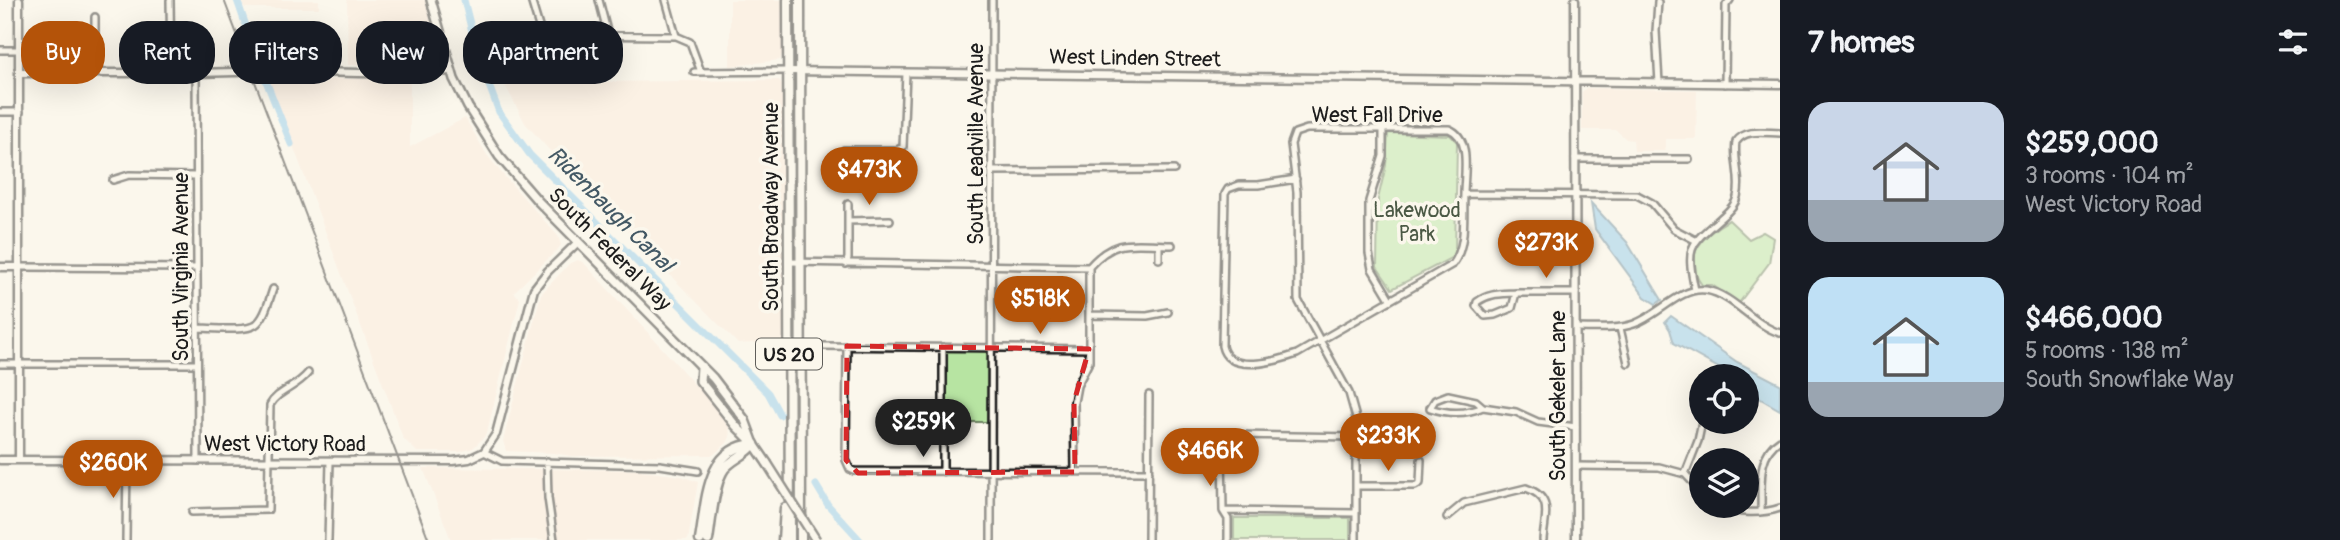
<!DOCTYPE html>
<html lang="en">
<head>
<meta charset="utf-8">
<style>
	:root { --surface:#171b24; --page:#242831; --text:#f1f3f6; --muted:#9ea1a6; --accent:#b45309 }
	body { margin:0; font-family:Pangolin,sans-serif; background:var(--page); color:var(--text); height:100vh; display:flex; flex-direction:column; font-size:26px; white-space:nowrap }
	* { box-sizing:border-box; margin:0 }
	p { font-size:23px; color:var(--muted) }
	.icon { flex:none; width:38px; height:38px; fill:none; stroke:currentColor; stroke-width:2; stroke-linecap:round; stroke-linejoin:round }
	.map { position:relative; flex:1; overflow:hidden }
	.sheet { display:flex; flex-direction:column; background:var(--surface); width:560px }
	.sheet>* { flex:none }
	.top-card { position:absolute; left:21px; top:21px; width:665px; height:63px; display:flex; gap:14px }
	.tools { position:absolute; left:1689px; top:364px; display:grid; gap:14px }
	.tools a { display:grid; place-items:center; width:70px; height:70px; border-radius:50%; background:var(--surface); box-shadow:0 7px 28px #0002; font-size:35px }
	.price { position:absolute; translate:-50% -60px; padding:0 16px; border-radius:24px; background:var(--accent); color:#fff; font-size:23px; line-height:46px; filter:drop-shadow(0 2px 4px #0008) }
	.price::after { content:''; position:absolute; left:50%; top:42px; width:21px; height:16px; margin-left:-10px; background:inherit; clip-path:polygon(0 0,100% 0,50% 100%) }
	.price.on { background:#222; color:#fff }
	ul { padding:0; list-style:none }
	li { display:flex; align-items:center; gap:21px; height:175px; padding:0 28px }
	li span { display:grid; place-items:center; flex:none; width:196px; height:140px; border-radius:21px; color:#555 }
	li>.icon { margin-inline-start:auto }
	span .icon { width:84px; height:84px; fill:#fffc; stroke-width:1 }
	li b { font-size:30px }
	h2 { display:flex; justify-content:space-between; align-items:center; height:84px; padding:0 28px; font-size:30px }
	.chip { padding:0 24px; border-radius:28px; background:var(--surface); box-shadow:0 7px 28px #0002; font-size:24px; line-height:63px }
	.chip.on { background:var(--accent); color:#fff }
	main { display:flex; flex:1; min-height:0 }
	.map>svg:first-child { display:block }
	.built { fill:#fbe8da }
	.green { fill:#b7e4a2; stroke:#6a805f; stroke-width:2 }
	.water { fill:#8bc7eb; stroke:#5f8398; stroke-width:2 }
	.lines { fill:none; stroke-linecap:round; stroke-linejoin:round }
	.canal { stroke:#8bc7eb; stroke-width:7 }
	.minor-casing { stroke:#1c1c1c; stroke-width:10 }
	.tertiary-casing { stroke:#1c1c1c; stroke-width:11 }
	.secondary-casing { stroke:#1c1c1c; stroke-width:12 }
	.primary-casing { stroke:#1c1c1c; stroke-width:13 }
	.minor { stroke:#fbf7ec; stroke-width:5 }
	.tertiary { stroke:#fbf7ec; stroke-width:6 }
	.secondary { stroke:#fbf7ec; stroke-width:7 }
	.primary { stroke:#fbf7ec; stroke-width:8 }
	.rail { stroke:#1c1c1c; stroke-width:2 }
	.secondary-bridge-casing { stroke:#1c1c1c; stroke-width:12; stroke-linecap:butt }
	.secondary-bridge { stroke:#fbf7ec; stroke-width:7 }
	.marked { fill:none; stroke:#d62828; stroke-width:5; stroke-dasharray:14 9; stroke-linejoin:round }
	.labels { text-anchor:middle; stroke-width:7; stroke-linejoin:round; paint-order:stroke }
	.shield { fill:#fbf7ec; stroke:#5f5e5a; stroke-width:2 }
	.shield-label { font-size:19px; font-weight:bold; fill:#1c1c1c }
	.street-label { font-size:21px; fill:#1c1c1c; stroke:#fbf7ec }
	.park-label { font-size:21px; fill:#4a5844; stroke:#fbf7ec }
	.water-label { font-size:23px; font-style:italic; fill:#435864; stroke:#fbf7ec }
</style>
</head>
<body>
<main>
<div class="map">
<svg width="1780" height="540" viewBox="0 0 1780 540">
	<rect width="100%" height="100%" fill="#fbf7ec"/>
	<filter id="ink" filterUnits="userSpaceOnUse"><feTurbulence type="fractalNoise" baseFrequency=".0143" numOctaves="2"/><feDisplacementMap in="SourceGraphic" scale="14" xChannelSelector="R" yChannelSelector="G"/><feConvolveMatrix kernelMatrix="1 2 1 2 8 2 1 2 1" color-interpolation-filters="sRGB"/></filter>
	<g filter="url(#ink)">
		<path class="built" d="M241,0h78v8h-75z
			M347,0h78l10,38h-36l-1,28 -50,-1z
			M730,0h52v54l-2,6 -50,6z
			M268,79h142v68l55,-29 22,37 17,21 54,60 3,9 -3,4 -44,43 6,7 -32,129 -4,9 -11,11 -13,4h-43l-14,-14z
			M779,80l3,5 2,256 -46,3 -162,-164 -51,-57 -21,-40z
			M1586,88l111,2 -1,49h-31v12h-31l-1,-11 -7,-1 -10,-9h-34v-38z
			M578,260l6,3 87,95 41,46 17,23 1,10 -3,6 -14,12 -142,1 -17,-3 -48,-2 -3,-10 38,-147 29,-31z
			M423,468l212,2 46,6 17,6 -10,58h-237z"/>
		<path class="green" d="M1388,133l62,2 7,7 -2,111 -4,5 -59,31 -15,-22 1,-68 8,-34z
			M1729,220l20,19 14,-7 10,6 -4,25 -30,40 -27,-18h-10c-22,-29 3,-52 27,-65z
			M945,350l43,1 -1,71h-43z
			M1234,518h116v22h-116z"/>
		<path class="water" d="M1591,203l36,39 35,58 -6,4 -11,-7 -50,-68z
			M1671,316l66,46 43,22v26l-33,-19 -1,-15h-18l-4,-5 -50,-28 -4,-13 -5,-8z"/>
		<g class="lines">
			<path class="canal" d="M237,0l23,66
				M464,0l14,56 21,56 31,43 238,238 12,22
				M264,76l27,68
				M816,485l12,20 32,35"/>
			<g class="minor-casing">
				<path id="minor" d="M170,0l1,73
					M531,0l9,30 5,5 131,1
					M599,0l9,35
					M666,0l10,36 14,6 11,30
					M1658,2l-2,29 3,52
					M95,17v56
					M0,50h19
					M694,72l94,-1
					M196,73l2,388
					M1725,84l1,-79 4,-5
					M0,112h20
					M1383,129v27l-14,45v52l3,16 18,30
					M844,150h53l6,-3 3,-74
					M1575,159h114
					M991,171l183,-1
					M1296,179l-38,6h-19l-11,4 -3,5 -3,152c6,29 55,15 75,8l156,-90c14,-19 10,-47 11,-70
					M113,180l16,-5 67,1
					M848,221l42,-1
					M1159,259v-14
					M789,262l300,5
					M846,264l2,-6v-54
					M19,267l178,1
					M1089,267c27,-31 45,-22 83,-22
					M1695,290c-10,-47 -4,-45 29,-75 6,-5 11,-10 13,-18 5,-18 -4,-37 -1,-55 10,-14 29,-9 44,-9
					M1516,293l-4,15 -17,7 -10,1 -9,-10 1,-4c12,-9 24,-8 39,-9z
					M1516,293h60
					M1090,315l57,1 21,-4
					M198,328c13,0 47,4 57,-3 10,-7 14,-25 18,-36
					M1576,328c19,0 40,2 58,-4 24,-8 47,-38 72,-34 28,5 47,35 74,43
					M1620,328l8,35
					M821,346l268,3
					M847,346l-1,114 4,9 4,2 295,1
					M943,347v125
					M0,364h197
					M1701,387v2
					M1448,395l28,6 7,6c-18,8 -35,7 -53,1l5,-8z
					M1483,407l33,5 22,10 38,5
					M484,452l18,9 158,4 38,6
					M547,461l1,37 6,42
					M1576,466l83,1 26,7 16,17
					M1075,472l-1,-70 3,-16 12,-24v-95
					M1685,474l13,-33 4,-19
					M1356,486h59l5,-3 1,-23
					M1719,506c17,8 44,8 61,2
					M1223,511l133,2
					M1761,511c1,-25 -5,-56 19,-71
					M192,512l76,-2 2,-105c7,-14 26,-17 38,-32
					M1447,517l17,-14 62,-15c29,10 18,30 17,52
					M126,540l1,-79
					M328,540l2,-79
					M991,540l1,-540
					M1148,540l1,-145
					M1228,540v-21l-5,-8 -1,-63 3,-11 11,-2 120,2
					M1356,540v-122l-7,-25 -51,-93 -1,-108 -6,-48 4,-11 12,-4h142c23,9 15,45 15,65l173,1 15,8 22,26 21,11"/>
			</g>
			<g class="tertiary-casing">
				<path id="tertiary" d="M1575,0l1,540
					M788,71l992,13
					M19,73h177l75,-2 132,3 48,-3
					M0,267h19
					M0,460l453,1 16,-2 15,-7 12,-18 38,-145 14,-18 30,-29
					M19,460v-460"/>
			</g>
			<g class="secondary-casing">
				<path id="secondary" d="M431,0l23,79 14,28 31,49 38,44 176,178 32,42 9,24
					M701,367l-1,14 36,45 18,18 13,19"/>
			</g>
			<g class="primary-casing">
				<path id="primary" d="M788,0l2,540
					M800,0l1,540
					M700,540c7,-38 5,-92 54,-96
					M708,540c3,-18 6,-58 16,-71 9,-11 21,-13 30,-25
					M783,540l2,-32"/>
			</g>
			<use href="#minor" class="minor"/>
			<use href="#tertiary" class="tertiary"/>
			<use href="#secondary" class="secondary"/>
			<use href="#primary" class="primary"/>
			<path class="rail" d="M224,0l205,540"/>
			<g class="secondary-bridge-casing">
				<path id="secondary-bridge" d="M767,463l49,77"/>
			</g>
			<use href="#secondary-bridge" class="secondary-bridge"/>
		</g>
	</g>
	<path d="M0 0H1780V540H0ZM847,346l242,3 -15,53 1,70 -217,1 -12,-13z" fill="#fbf7ec" fill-opacity=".55" fill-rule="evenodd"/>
	<path class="marked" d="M847,346l242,3 -15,53 1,70 -217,1 -12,-13z"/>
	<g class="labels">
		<rect class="shield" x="756" y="338.5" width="66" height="31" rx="5"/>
		<g class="shield-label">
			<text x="789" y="361">US 20</text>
		</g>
		<g class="street-label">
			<text transform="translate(1135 58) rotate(1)" y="7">West Linden Street</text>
			<text x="1377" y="122">West Fall Drive</text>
			<text transform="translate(976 144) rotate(-90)" y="7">South Leadville Avenue</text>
			<text transform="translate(771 207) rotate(-90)" y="7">South Broadway Avenue</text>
			<text transform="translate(610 249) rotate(45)" y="7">South Federal Way</text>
			<text transform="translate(181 267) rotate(-90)" y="7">South Virginia Avenue</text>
			<text transform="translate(1558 396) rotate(-90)" y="7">South Gekeler Lane</text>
			<text x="285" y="451">West Victory Road</text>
		</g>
		<g class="park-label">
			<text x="1417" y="217">Lakewood<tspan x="1417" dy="24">Park</tspan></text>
		</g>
		<g class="water-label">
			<text transform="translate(611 209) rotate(45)" y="8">Ridenbaugh Canal</text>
		</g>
	</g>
</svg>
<div class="tools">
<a><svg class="icon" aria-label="locate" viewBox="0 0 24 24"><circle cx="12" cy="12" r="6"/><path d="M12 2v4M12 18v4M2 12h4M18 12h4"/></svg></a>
<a><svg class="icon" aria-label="layers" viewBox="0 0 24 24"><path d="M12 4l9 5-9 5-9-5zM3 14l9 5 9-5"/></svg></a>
</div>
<b class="price" style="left:869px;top:207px">$473K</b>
<b class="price" style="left:1546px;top:280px">$273K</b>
<b class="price" style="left:1040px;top:336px">$518K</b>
<b class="price on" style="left:923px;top:459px">$259K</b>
<b class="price" style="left:1388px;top:473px">$233K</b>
<b class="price" style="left:1210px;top:488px">$466K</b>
<b class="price" style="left:113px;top:500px">$260K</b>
<div class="top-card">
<a class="chip on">Buy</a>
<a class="chip">Rent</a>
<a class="chip">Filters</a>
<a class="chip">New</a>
<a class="chip">Apartment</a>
</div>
</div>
<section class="sheet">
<h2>7 homes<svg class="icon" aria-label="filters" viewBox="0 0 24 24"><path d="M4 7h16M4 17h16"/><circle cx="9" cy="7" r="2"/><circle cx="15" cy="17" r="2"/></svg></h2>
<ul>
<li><span style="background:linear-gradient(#c9d6e8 70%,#9aa5b1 0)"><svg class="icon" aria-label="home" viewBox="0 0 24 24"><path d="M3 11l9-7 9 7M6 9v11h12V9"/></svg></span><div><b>$259,000</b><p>3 rooms · 104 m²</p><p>West Victory Road</p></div></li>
<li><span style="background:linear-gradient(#bfe0f5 75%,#9aa5b1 0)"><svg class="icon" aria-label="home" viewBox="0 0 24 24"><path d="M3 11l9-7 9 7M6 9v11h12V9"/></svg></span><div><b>$466,000</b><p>5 rooms · 138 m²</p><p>South Snowflake Way</p></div></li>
</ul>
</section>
</main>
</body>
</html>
